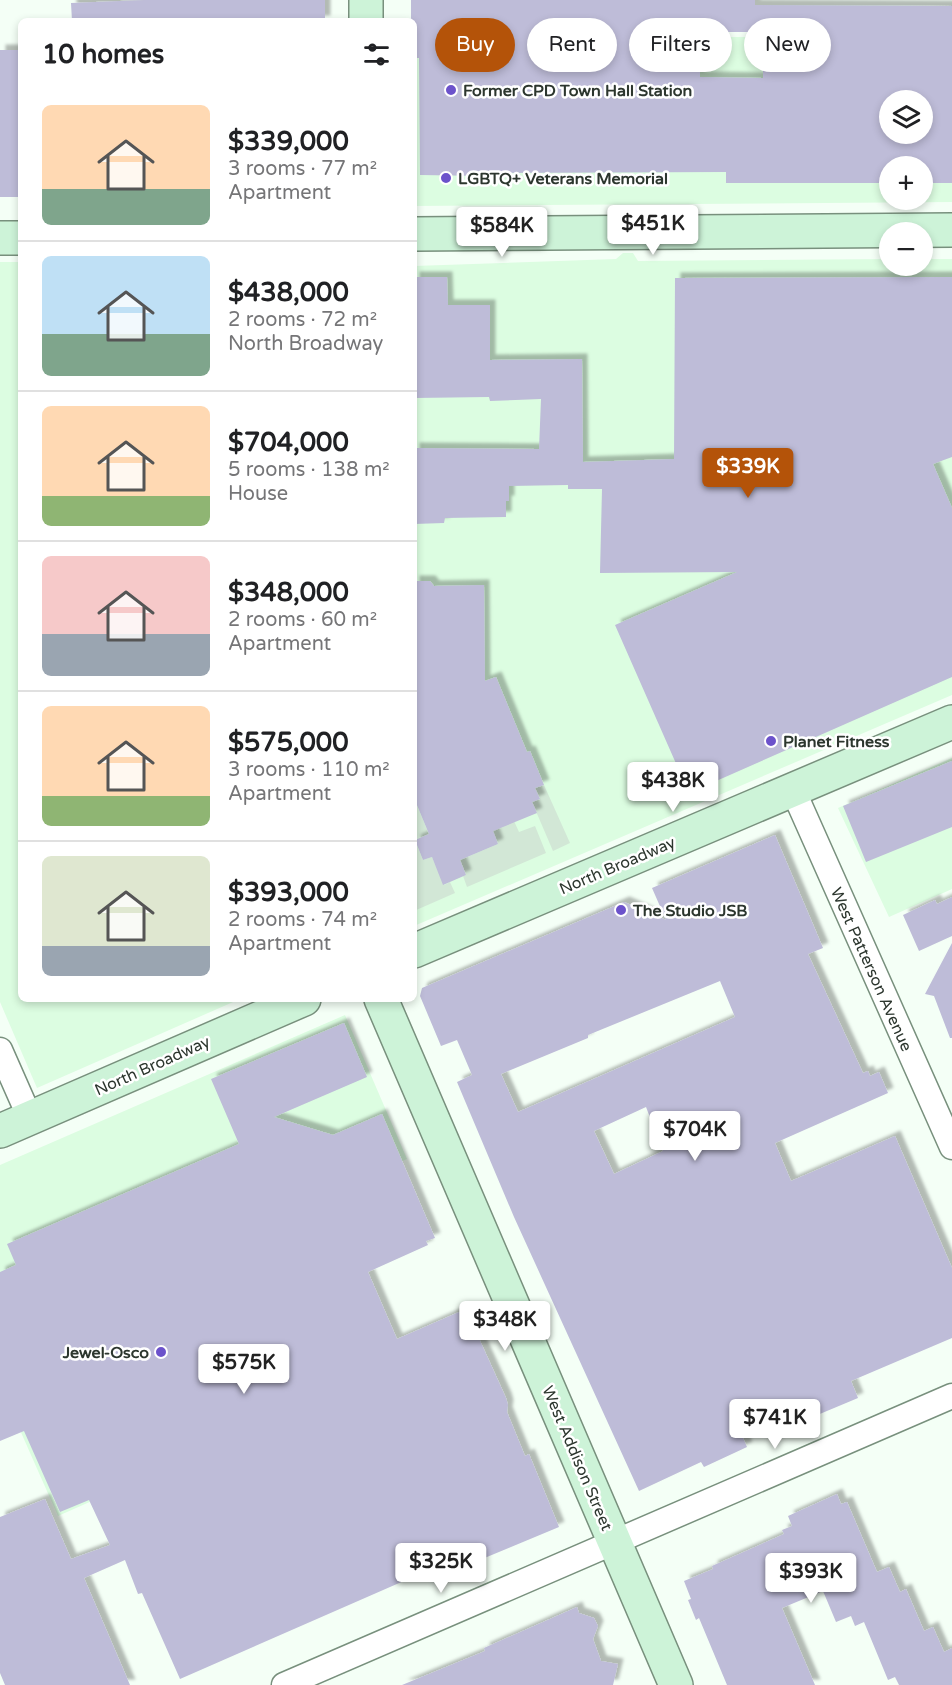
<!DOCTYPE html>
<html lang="en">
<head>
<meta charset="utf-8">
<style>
	:root { --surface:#fff; --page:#f2f2f2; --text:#202124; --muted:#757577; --line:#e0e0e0; --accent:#b45309 }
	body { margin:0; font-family:"Varela Round",sans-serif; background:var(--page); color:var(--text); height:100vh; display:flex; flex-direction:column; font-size:22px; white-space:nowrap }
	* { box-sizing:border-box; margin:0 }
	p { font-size:20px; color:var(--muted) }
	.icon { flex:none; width:33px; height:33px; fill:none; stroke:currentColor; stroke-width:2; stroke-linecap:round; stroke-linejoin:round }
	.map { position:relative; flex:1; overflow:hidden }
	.details { position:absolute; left:18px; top:18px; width:399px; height:984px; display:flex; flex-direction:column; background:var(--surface); border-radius:9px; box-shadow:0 3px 9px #0003 }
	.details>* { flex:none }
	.hud { position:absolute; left:435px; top:18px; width:426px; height:54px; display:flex; gap:12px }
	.buttons { position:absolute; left:879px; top:90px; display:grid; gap:12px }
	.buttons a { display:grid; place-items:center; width:54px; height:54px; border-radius:50%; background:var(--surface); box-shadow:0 3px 9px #0003; font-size:30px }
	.price { position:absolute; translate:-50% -51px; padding:0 14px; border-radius:6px; background:#fff; color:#222; font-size:20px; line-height:39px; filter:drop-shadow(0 2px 3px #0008) }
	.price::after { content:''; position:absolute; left:50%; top:36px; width:18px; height:14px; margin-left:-9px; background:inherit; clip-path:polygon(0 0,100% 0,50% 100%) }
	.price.on { background:var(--accent); color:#fff }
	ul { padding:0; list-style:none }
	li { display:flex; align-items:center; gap:18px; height:150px; padding:0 24px }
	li+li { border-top:2px solid var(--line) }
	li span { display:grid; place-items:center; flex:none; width:168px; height:120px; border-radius:9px; color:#555 }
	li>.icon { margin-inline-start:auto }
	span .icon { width:72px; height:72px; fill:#fffc; stroke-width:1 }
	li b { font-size:26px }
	h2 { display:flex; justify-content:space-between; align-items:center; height:72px; padding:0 24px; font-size:26px }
	.tag { padding:0 21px; border-radius:27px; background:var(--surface); box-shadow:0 3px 9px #0003; font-size:21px; line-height:54px }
	.tag.on { background:var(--accent); color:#fff }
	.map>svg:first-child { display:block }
	.built { fill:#dcfde1; fill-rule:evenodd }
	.green { fill:#d2e7d6 }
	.building { fill:#bebcd8; fill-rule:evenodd; filter:url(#shadow) }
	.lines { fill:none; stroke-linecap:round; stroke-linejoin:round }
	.street-casing { stroke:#78907d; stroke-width:27 }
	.secondary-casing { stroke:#78907d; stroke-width:36 }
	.street { stroke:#fff; stroke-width:24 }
	.secondary { stroke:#cdf3d8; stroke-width:33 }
	.poi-dot { fill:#6c52cb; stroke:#fff; stroke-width:2 }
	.labels { text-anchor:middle; stroke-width:5; stroke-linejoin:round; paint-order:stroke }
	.poi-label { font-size:16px; font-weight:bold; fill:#2c362e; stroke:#fff; text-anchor:start }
	.street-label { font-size:16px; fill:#2c362e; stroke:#fff }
</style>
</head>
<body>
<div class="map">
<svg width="952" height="1685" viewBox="0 0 952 1685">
	<defs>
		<filter id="shadow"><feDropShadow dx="5.5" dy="-5.5" stdDeviation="1.5" flood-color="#0004"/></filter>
	</defs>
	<rect width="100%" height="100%" fill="#f4fff6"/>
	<path class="built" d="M758,5l194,1v196l-538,4v-169h344zM890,100h32v34h-32zM890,166h32v34h-32z
		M623,253h10l5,8 251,-2 1,7h32l1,-7h29v436l-538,231v-660l202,-7z
		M0,262h21v737h219l-203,89 -37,-86z
		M952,758v131l-63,28 -51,-109z
		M345,1015l62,144 -139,60 74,171 -284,126 -58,-131v-220z"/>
	<path class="green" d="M544,785l26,58 -17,8 -21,-49 8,-3 -5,-11z
		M414,798l15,36 -14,6 8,20 9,-3 12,28 6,-3 5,11 -41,18z
		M488,820l26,1 5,11 16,-6 11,27 -79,34 -4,-11 3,-1 -6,-15 38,-16z"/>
	<path class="building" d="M145,0h180v21h-253l-1,-18z
		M411,0h344v5l197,1v177h-30v-17h-32v17h-164v-11l-243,1v3l-63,-1 -1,-117h-2l-1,-28h-2v-9h-3zM700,32h63v46l-63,-1zM890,100h32v34h-32z
		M0,50h21v147h-21z
		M414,277h33l1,28h42v55l92,-1 1,103 91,-3 1,-181 277,-1v180l-19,7 19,44v169l-263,116 -74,-168 122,-53 -137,1 2,-84h-34v-4l-59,1v15h-3v16l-61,1 -1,5 -30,1v-76l125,1 2,-50 -51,2 -1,-4 -75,1z
		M414,581h16l4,5 50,-1 1,96 11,-4 31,75 3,-1 14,34 -9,3 5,11 -8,3 5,11 -44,18 5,13 -38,16 6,15 -23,10 -11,-28 -9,3 -8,-20 14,-6 -15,-36z
		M952,761v66l-86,35 -23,-56z
		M775,835l48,113 -15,6 55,119 5,-2 2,5 9,-4 9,21 -113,50 16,38 104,-45 57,132v70l-101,43 7,17 -55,23 -7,-16 -57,24 8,18 -43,20 -3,-5 -62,29 -125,-274 -57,-135 15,-7 -15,-35 -16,6 -21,-50 2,-8 202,-86 42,18 -14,-32zM720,981l15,36 -217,95 -17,-38 87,-36v-3zM646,1107l17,44 -49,23 -20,-43z
		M952,897v39l-33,15 -16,-36 32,-15 2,4z
		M952,943v95h-2l-16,-42 -9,-2z
		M344,1023l23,54 -93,40 59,18 49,-21 53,124 -9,3 2,4 -60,27 29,67 62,-27 2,3 6,-3 39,86 2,7 -1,7 18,44 4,-2 30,73 -101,42 -4,-10 -274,120 -38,-86 -4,1 -13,-34 -41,18 46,107h-125l-5,-12v-156l45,-18 26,60 39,-14 -21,-45 -29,12 -36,-81 -24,10v-169l16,-7 -9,-21 232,-100 -28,-65z
		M837,1494l4,10 6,-2 30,70 12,-5 11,25 6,-3 18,42 9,-4 11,25 8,-4v37h-53l-4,-8 -7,3 -24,-58 -9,4 -4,-10 -15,6 -13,-31 -41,17 33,77h-88l-28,-67 -3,2 -8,-20 3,-1 -7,-18 29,-12 -1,-3 72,-32 -2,-4 10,-4 -4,-10z
		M577,1607l2,6 15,5 4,8 -5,13 8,22 17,3 -5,21h-211l83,-34 -1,-3z"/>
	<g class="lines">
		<g class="street-casing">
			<path id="street" d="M793,790l159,357
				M0,1050l30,68
				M284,1685l668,-289"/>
		</g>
		<g class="secondary-casing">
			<path id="secondary" d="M366,21v-21
				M414,234l538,-4
				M0,238h21
				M414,951l538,-229
				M381,999l295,686
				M0,1131l304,-132"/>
		</g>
		<use href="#street" class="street"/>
		<use href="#secondary" class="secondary"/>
	</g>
	<g class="poi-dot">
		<circle cx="451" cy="90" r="6"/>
		<circle cx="446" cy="178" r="6"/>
		<circle cx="771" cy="741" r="6"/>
		<circle cx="621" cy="910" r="6"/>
		<circle cx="161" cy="1352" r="6"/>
	</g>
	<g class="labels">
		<g class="poi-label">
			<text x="463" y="96">Former CPD Town Hall Station</text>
			<text x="458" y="184">LGBTQ+ Veterans Memorial</text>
			<text x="783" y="747">Planet Fitness</text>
			<text x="633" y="916">The Studio JSB</text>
			<text x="149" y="1358" text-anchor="end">Jewel-Osco</text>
		</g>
		<g class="street-label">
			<text transform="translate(617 865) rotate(-23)" y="6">North Broadway</text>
			<text transform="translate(872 969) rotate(66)" y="6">West Patterson Avenue</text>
			<text transform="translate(152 1065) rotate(-24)" y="6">North Broadway</text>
			<text transform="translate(578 1458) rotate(67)" y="6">West Addison Street</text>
		</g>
	</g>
</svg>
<div class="buttons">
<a><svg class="icon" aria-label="layers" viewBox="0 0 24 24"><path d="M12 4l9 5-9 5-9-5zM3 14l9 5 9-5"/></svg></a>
<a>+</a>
<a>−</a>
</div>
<b class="price" style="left:653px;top:256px">$451K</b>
<b class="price" style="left:502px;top:258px">$584K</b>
<b class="price on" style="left:748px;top:499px">$339K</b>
<b class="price" style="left:673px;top:813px">$438K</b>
<b class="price" style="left:695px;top:1162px">$704K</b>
<b class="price" style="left:505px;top:1352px">$348K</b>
<b class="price" style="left:244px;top:1395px">$575K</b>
<b class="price" style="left:775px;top:1450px">$741K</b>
<b class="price" style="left:441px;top:1594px">$325K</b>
<b class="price" style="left:811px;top:1604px">$393K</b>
<div class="hud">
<a class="tag on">Buy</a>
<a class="tag">Rent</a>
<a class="tag">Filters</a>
<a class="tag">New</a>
</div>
<section class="details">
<h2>10 homes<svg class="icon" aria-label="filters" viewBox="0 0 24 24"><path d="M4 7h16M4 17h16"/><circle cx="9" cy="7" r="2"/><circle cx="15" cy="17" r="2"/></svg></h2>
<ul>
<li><span style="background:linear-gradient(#ffd9b3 70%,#7fa58c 0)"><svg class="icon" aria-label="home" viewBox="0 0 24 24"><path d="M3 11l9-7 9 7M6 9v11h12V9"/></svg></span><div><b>$339,000</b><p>3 rooms · 77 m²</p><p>Apartment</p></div></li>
<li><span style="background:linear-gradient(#bfe0f5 65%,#7fa58c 0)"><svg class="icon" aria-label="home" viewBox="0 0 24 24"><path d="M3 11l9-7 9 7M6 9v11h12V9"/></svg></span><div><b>$438,000</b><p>2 rooms · 72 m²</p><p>North Broadway</p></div></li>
<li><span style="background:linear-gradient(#ffd9b3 75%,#8fb573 0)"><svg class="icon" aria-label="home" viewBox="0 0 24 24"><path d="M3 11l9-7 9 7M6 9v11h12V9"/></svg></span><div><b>$704,000</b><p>5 rooms · 138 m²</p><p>House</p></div></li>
<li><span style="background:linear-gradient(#f6c9c9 65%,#9aa5b1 0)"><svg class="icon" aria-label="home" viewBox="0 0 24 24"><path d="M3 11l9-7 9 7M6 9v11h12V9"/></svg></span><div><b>$348,000</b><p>2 rooms · 60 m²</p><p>Apartment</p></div></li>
<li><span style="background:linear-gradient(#ffd9b3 75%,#8fb573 0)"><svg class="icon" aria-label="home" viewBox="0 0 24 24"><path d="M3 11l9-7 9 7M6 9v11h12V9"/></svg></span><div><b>$575,000</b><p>3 rooms · 110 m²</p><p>Apartment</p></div></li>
<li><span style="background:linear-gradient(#dfe7d0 75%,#9aa5b1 0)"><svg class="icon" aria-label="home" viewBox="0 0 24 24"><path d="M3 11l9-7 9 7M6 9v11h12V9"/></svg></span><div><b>$393,000</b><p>2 rooms · 74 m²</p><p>Apartment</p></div></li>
</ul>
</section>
</div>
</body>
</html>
